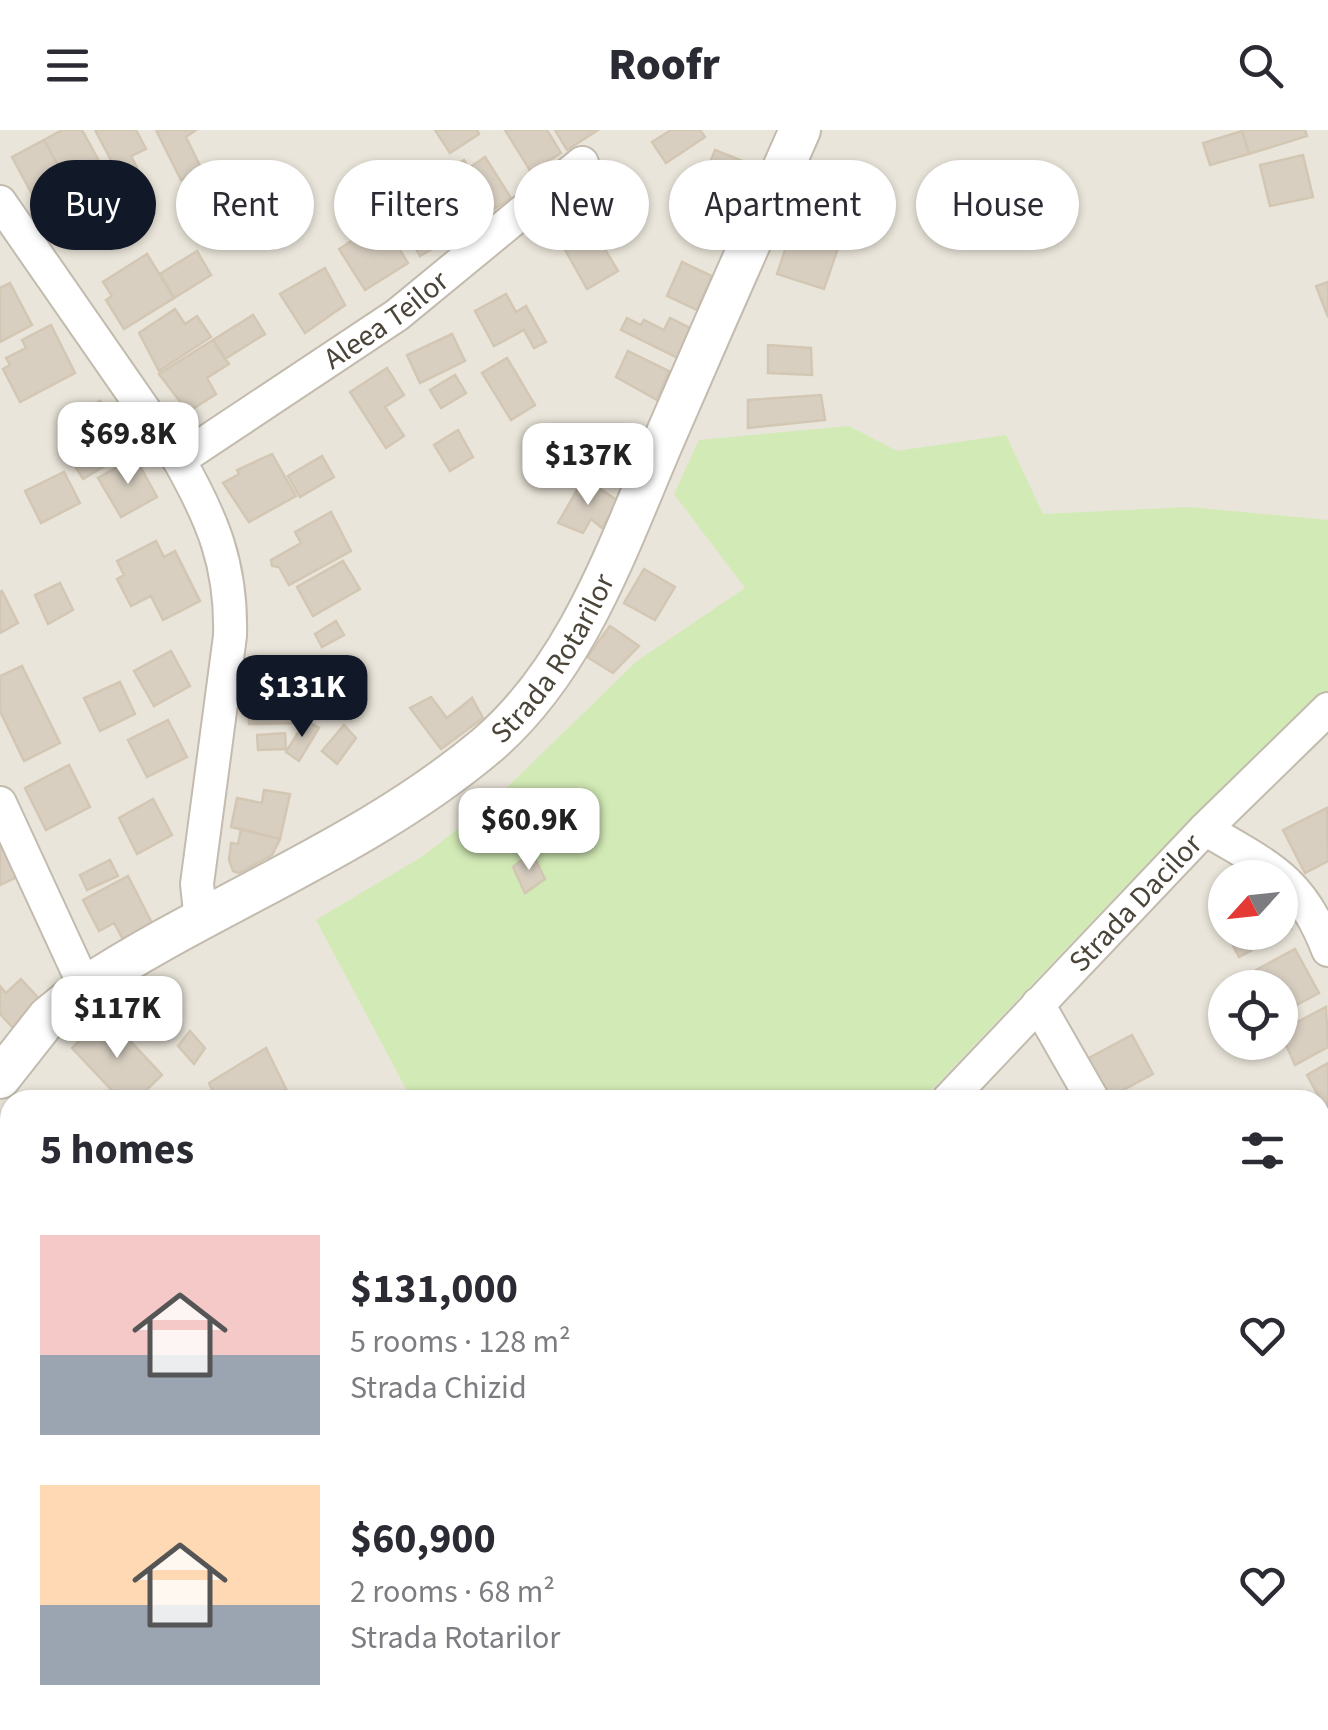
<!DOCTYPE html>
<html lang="en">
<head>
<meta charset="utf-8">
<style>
	:root { --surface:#fff; --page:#f7f7f7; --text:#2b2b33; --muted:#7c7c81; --accent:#111827 }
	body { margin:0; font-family:"Source Sans 3",sans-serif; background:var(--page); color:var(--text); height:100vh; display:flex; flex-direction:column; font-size:38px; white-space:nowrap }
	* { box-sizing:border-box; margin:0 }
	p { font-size:32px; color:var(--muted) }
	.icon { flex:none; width:55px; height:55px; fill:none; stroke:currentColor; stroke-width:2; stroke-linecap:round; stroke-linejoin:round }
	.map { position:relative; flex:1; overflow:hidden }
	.side { position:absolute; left:0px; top:960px; width:1330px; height:640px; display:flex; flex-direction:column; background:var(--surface); border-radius:30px 30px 0 0; box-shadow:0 2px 8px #0004 }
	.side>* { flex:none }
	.top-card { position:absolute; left:30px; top:30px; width:1270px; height:90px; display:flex; gap:20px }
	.needle { width:65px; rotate:243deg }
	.fabs { position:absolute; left:1208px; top:730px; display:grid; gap:20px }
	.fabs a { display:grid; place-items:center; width:90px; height:90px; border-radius:50%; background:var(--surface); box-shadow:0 2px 8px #0004; font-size:50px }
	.price { position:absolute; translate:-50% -85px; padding:0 22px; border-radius:20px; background:#fff; color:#222; font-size:32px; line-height:65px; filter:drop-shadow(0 2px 5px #0008) }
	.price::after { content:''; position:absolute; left:50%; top:60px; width:30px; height:22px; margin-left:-15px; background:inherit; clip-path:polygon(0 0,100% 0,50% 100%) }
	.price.active { background:var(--accent); color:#fff }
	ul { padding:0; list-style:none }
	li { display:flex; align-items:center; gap:30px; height:250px; padding:0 40px }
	li span { display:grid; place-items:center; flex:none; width:280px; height:200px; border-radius:0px; color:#555 }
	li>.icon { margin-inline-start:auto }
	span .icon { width:120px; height:120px; fill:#fffc; stroke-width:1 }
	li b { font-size:42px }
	h2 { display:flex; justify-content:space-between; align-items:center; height:120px; padding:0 40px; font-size:42px }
	.chip { padding:0 35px; border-radius:45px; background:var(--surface); box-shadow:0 2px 8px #0004; font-size:35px; line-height:90px }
	.chip.active { background:var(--accent); color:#fff }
	header { display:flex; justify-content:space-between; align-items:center; height:130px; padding:0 40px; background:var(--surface); font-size:45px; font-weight:800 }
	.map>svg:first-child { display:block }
	.residential { fill:#eae5da; fill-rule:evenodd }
	.green { fill:#d2eab5 }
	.building { fill:#d8cfc1; stroke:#d3c7b4; stroke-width:2.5 }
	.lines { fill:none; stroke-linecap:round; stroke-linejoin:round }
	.minor-casing { stroke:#c2bbae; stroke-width:36 }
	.tertiary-casing { stroke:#c2bbae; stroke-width:44 }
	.minor { stroke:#fff; stroke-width:32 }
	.tertiary { stroke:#fff; stroke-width:40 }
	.labels { text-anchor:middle; stroke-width:8; stroke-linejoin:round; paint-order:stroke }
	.street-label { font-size:30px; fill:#4b4439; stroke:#fff }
</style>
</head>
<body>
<header><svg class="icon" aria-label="menu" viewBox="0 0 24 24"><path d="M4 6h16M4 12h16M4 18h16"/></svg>Roofr<svg class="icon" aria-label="search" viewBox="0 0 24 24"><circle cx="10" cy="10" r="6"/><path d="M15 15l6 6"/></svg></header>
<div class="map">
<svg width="1328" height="1600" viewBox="0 0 1328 1600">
	<rect width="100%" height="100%" fill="#f6f3ec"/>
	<path class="residential" d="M0,0h1328v1600h-1328zM1225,748h55v54h-55zM1225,858h55v54h-55zM10,970h1310v620h-1310z"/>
	<path class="green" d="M849,296l48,25 109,-16 37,79 146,-7 139,13v170l-187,180 -219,230h-510l-96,-180 107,-64 69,-54 145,-141 108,-73 -71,-94 25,-54z
		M0,1331l10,16v69l-10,7z"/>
	<path class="building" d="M62,0h20l28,51 -33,18 -33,-59z
		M95,0h41l10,19 -15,7 14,27 -17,9z
		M156,0h40l-10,7 16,33 -21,10z
		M435,0h42l2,4 -29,19z
		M505,0h42l14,23 -30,19z
		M555,0h43l-31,20z
		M671,0h29l5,7 -39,26 -14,-21z
		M1305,0l2,6 -58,18 -7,-24z
		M1242,1l7,23 -39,11 -7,-22z
		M44,10l28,51 -32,18 -28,-52z
		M715,20l45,18 -18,45 -26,-11 6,-15 -19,-7z
		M1303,25l10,42 -43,9 -10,-41z
		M485,27l26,41 -42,27 -31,-49 26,-16 5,8z
		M827,40l38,15 -19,48 -38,-15z
		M419,66l5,9 12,-7 22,36 -38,22 -26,-45z
		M382,91l26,42 -43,27 -26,-41z
		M792,99l47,16 -15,44 -47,-15z
		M594,101l24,40 -31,18 -23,-41z
		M197,121l14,24 -37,23 -14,-24z
		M147,124l27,44 -50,31 -18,-29 6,-4 -9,-14z
		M682,132l30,14 -15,34 -30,-14z
		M325,138l20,37 -40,28 -25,-39z
		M1328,152v35l-12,-31z
		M10,153l22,42 -32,17v-54z
		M506,164l10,18 10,-6 20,36 -12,6 -10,-18 -30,16 -19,-35z
		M175,179l10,15 12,-8 14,21 -52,34 -20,-38z
		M253,185l12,19 -40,25 -12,-19z
		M627,188l14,7 3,-5 20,10 6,-12 22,11 -14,29 -57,-28z
		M51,195l24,48 -55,29 -17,-33 7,-4 -4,-7 20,-10 -4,-8z
		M452,204l13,27 -45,22 -13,-28z
		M213,210l16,24 -22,14 9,16 -28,18 -29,-38z
		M768,215l43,3 1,27 -44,-2z
		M628,221l41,20 -12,29 -41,-23z
		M507,228l28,47 -24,15 -29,-47z
		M387,238l17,27 -19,12 19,29 -18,12 -36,-56z
		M455,245l11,18 -25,15 -11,-18z
		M821,265l4,25 -77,8v-28z
		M100,271l31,49 -48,29 -24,-39 9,-5 -6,-11z
		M596,296l18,13 5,-10 25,19 -18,29 -46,-30z
		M458,300l15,27 -23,14 -16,-26z
		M272,324l24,42 -47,26 -26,-39 16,-9 -2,-4z
		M322,326l12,21 -34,20 -12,-21z
		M135,327l22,40 -36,20 -23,-39z
		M64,342l16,31 -39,20 -16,-32z
		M584,348l34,23 -16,27 -11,-9 -8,14 -25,-10z
		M331,382l20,39 -62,34 -10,-18 -7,-1 -1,-6 30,-17 -6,-11z
		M156,411l8,16 11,-6 25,50 -37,19 -12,-24 -20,10 -14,-27 7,-4 -7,-14z
		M343,431l17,28 -47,27 -16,-29z
		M644,439l31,18 -20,33 -31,-17z
		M60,453l13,27 -25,14 -13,-29z
		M2,461l16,32 -18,10v-41z
		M336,491l8,14 -22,12 -7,-13z
		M610,496l29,20 -26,27 -26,-16z
		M171,521l19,35 -36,20 -20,-35z
		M22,536l38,77 -36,18 -24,-50v-35z
		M300,543l1,50 -52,1 -1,-46 15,-1 -1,-3z
		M120,552l15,32 -35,17 -16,-33z
		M431,567l16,21 25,-20 11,20 -42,31 -31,-41z
		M168,590l19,37 -40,20 -19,-37z
		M306,590l13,8 -20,33 -13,-9z
		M344,595l12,13 -19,26 -15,-13z
		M285,603l1,16 -28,1 -1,-15z
		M69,635l21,42 -44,23 -21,-42z
		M264,660l26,4 -10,45 -49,-12 6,-29 25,5z
		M153,669l19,36 -35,19 -18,-36z
		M1327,678l1,53 -23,12 -22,-43z
		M241,699l39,10 -8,16 -33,18 -6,-2 -4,-11 2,-17 7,1z
		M0,714l17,33 -17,8z
		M532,722l13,27 -20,14 -12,-26z
		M110,730l8,16 -31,14 -7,-15z
		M128,746l26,51 -29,16 -11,-20 -15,8 -16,-31z
		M1280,778l11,21 -52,28 -13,-25h54z
		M1295,819l24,44 -39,21v-26h-15l-9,-18z
		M21,849l22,24 -28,27 -15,-16v-28l6,7z
		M1326,877l2,40 -33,18 -15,-34z
		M106,885l56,60 -26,25h-15l-49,-52z
		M190,901l15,17 -11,16 -16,-18z
		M1132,905l21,39 -45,24 -21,-39z
		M266,918l24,49 -6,3h-67l-8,-17z
		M1328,933v45l-2,2 -19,-35z
		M10,1001v65l-10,-7v-44z
		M0,1067l10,7v7l-9,13 9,10 -10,14z
		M1328,1236v55l-8,4v-55z
		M10,1484v46l-10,-9v-33l4,3z
		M10,1547v43h35l-7,10h-14l-24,-16v-22z
		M323,1590h8l8,10h-28z
		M338,1590h45l8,10h-45z
		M393,1590h20l6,10h-21z
		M438,1590h41l5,10h-41z
		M1074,1590h51l4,10h-51z
		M1174,1590h68l5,10h-68z"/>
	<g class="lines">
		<g class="minor-casing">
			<g id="minor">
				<path d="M0,72l179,258c34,60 53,106 51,176l-33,248 4,37"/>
				<path id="s1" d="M179,330l218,-145 185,-152"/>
				<path d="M0,673l85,184"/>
				<path d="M1205,699c62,37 96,49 123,121"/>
				<path d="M1038,874l55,96"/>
				<path id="s2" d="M948,970l257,-271 123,-120"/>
				<path d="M0,1300l10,15"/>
				<path d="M1320,1436l8,25"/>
				<path d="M0,1437l10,-9"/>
				<path d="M919,1590l3,10"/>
				<path d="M1140,1590l3,10"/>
				<path d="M260,1600l11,-10"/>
			</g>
		</g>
		<g class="tertiary-casing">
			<g id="tertiary">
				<path id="s3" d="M0,948l48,-61 37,-30c130,-85 281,-140 401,-241 93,-79 133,-203 180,-311 44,-102 89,-203 134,-305"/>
			</g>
		</g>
		<use href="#minor" class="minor"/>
		<use href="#tertiary" class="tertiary"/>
	</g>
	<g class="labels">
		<g class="street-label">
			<text dy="10" stroke="none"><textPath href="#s1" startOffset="250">Aleea Teilor</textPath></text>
			<text dy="10" stroke="none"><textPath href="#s3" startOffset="705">Strada Rotarilor</textPath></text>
			<text dy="10" stroke="none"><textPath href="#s2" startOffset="272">Strada Dacilor</textPath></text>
		</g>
	</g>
</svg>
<div class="fabs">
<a><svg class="needle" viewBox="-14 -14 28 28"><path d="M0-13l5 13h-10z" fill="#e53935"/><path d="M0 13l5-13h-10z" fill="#7c7c81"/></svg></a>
<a><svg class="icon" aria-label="locate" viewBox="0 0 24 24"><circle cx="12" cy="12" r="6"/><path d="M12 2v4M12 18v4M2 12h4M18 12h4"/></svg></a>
</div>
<b class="price" style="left:128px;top:357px">$69.8K</b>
<b class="price" style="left:588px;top:378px">$137K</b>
<b class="price active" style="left:302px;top:610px">$131K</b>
<b class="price" style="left:529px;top:743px">$60.9K</b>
<b class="price" style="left:117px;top:931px">$117K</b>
<div class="top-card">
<a class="chip active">Buy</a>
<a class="chip">Rent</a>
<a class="chip">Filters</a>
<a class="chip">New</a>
<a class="chip">Apartment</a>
<a class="chip">House</a>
</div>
<section class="side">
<h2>5 homes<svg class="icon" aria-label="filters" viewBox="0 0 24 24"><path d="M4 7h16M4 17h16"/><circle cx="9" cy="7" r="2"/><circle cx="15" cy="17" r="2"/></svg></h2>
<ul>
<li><span style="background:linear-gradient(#f6c9c9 60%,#9aa5b1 0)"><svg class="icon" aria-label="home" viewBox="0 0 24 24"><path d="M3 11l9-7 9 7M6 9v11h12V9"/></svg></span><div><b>$131,000</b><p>5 rooms · 128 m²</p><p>Strada Chizid</p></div><svg class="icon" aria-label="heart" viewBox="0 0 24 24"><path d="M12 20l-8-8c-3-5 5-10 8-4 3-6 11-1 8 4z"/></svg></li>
<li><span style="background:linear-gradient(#ffd9b3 60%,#9aa5b1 0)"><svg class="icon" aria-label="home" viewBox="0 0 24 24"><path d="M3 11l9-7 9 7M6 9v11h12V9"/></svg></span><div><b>$60,900</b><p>2 rooms · 68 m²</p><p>Strada Rotarilor</p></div><svg class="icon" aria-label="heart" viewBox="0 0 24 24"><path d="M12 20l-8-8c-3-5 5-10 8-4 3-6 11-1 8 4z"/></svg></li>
</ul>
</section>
</div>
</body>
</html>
